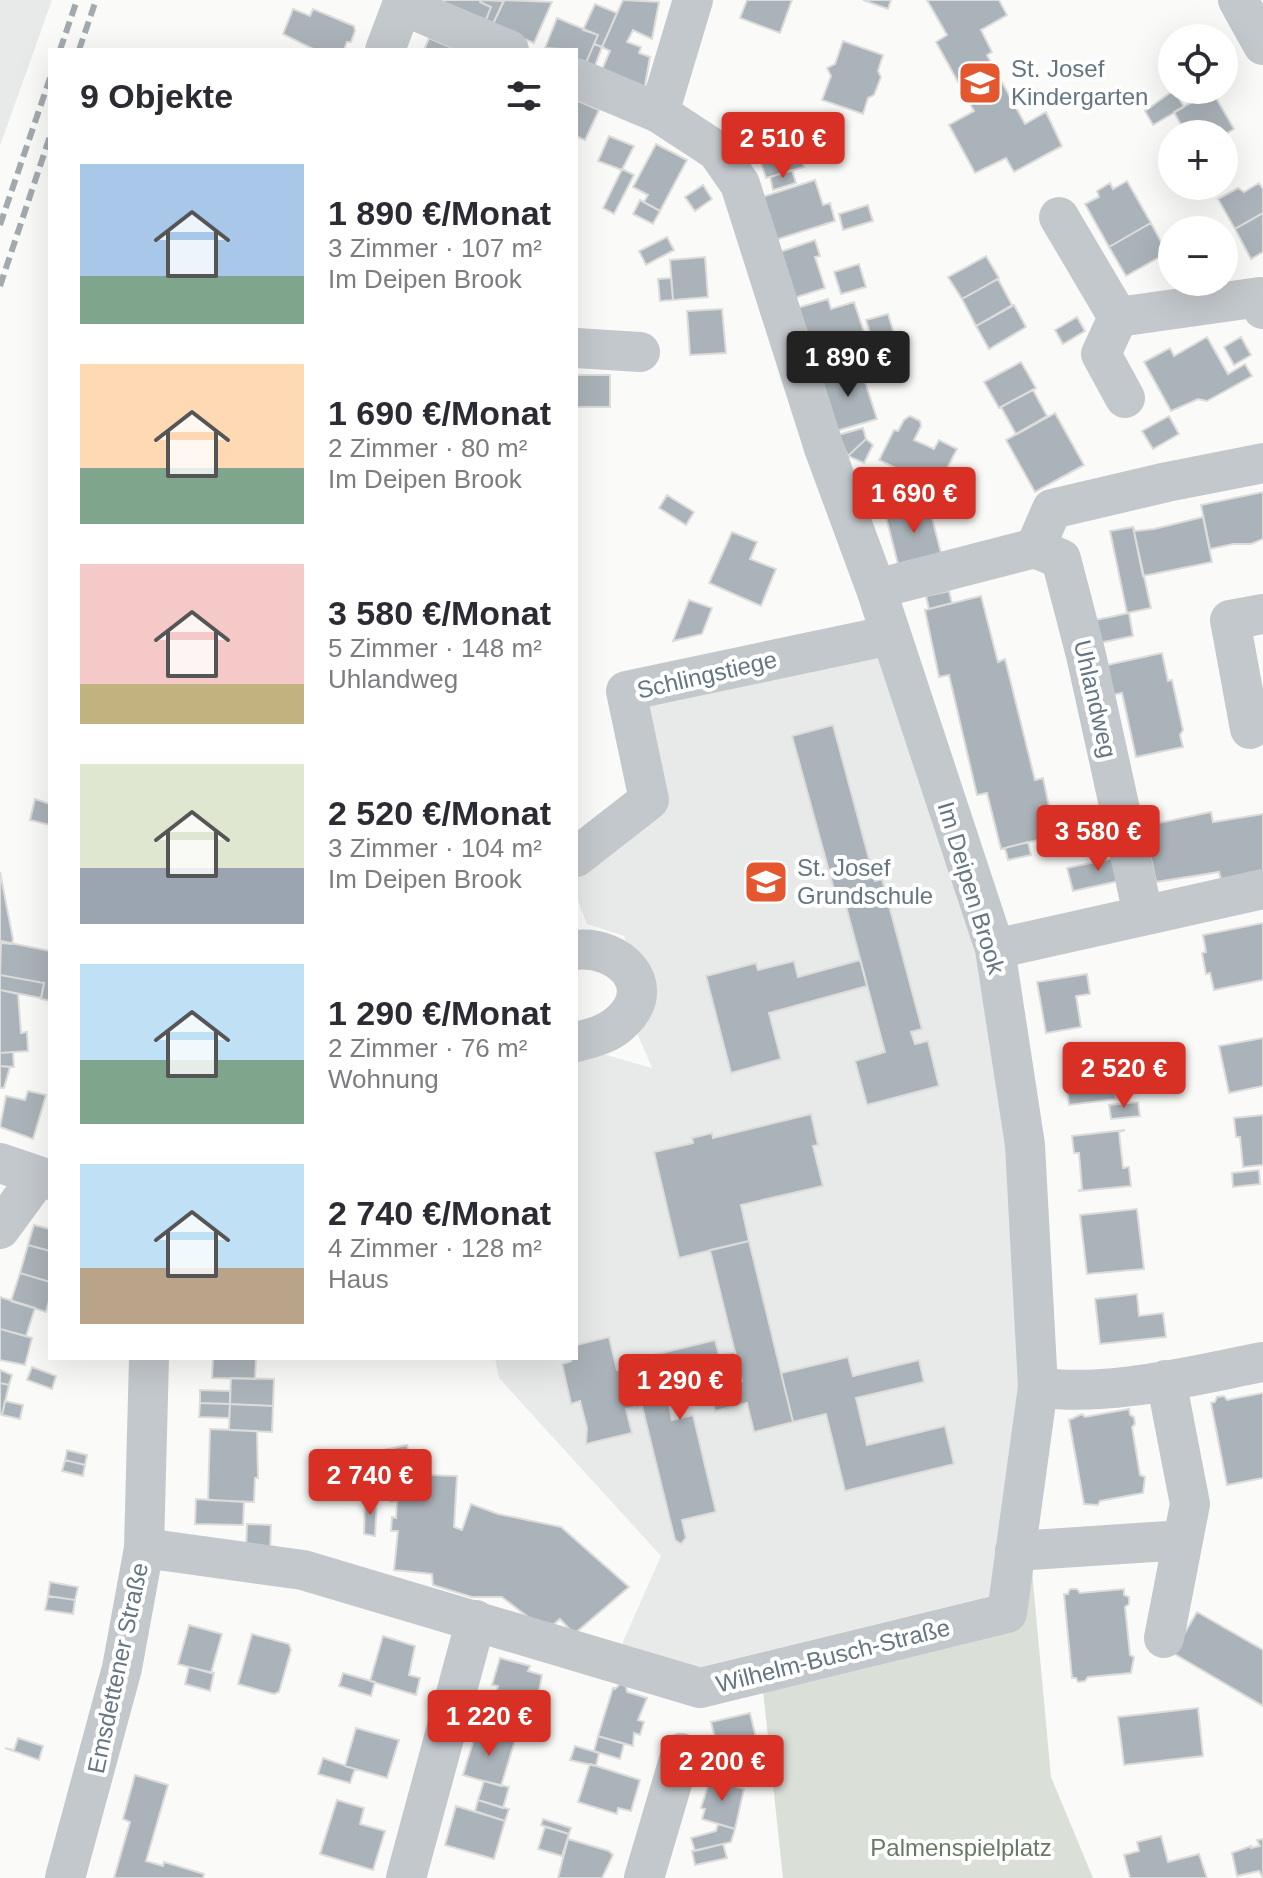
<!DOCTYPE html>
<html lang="de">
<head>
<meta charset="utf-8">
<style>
	:root { --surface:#fff; --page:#f2f2f3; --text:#2b2b33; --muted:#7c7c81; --accent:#d93025 }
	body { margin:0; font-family:Helvetica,sans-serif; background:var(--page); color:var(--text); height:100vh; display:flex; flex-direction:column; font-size:30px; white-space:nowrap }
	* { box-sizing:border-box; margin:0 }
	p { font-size:26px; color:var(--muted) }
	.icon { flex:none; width:44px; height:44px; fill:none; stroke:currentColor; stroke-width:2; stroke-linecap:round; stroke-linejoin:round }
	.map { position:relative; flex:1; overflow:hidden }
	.sheet { position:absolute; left:48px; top:48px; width:530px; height:1312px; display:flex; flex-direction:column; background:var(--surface); border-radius:0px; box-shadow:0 8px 32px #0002 }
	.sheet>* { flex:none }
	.controls { position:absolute; left:1158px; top:24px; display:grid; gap:16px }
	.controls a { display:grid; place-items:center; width:80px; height:80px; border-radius:50%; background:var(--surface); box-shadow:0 8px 32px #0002; font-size:40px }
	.price { position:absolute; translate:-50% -68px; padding:0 18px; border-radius:8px; background:var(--accent); color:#fff; font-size:26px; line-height:52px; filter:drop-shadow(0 2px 4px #0008) }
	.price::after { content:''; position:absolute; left:50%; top:48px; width:24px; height:18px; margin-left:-12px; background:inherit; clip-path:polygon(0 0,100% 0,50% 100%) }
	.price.current { background:#222; color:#fff }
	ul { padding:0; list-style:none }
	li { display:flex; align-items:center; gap:24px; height:200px; padding:0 32px }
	li span { display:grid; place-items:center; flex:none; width:224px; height:160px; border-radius:0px; color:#555 }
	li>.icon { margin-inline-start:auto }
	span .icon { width:96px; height:96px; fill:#fffc; stroke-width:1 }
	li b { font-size:34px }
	h2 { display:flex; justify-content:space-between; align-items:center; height:96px; padding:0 32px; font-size:34px }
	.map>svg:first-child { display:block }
	.built { fill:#e8e9e9 }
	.green { fill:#dadfd7 }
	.building { fill:#aab3b9; stroke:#dcdcda; stroke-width:2 }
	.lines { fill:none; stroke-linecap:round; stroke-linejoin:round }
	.minor { stroke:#c3c8cc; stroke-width:40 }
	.rail { stroke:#a2aab0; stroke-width:6; stroke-dasharray:12 6; stroke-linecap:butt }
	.labels { text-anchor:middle; stroke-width:8; stroke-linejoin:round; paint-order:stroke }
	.poi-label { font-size:24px; fill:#657683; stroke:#fff; text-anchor:start }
	.street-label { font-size:24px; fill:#657683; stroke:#fff }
	.park-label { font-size:24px; fill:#687a64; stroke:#fff }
</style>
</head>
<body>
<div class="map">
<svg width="1263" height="1878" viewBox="0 0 1263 1878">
	<rect width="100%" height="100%" fill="#fafaf8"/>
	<path class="built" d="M0,0h52l-52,146z
		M884,648l96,307 28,197 12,232 -29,212 -295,72 -74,-24 39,-88 -162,-178 -4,-20h81v-301l20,-5 56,16 -18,-42 16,-24 -26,-66 -37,-12 -11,-28v-28l83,-65 -22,-104z"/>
	<path class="green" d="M1031,1561l20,216 42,101h-310l-21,-197 238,-57z"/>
	<path class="building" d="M445,0h36l-1,2 11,5 -6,15 -42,-17z
		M481,0l23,1 -12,25 -7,-4 6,-15 -11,-5z
		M504,0l48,2 -18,41 -42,-17z
		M623,0l36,2 -7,37 -19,-9 -6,12 14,5 -2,6 11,4 -6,34 -43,-19 9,-21 -8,-4z
		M747,0h45l-12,33 -40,-15z
		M863,0h28l-3,9z
		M927,0h72l8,15 -26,15 11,22 -5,3 38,69 21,-12 16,34 -48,26 -8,-14 -31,15 -26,-48 25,-14 -38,-69 11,-7z
		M595,4l22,9 -15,34 -8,-3 4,-9 -15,-5z
		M293,9l17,7 3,-7 41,17 1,5 -4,11h-4l-3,8h-29l-32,-16z
		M557,18l41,17 -13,30 -9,-4v-11l-31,-2z
		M429,38l28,12h-33z
		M843,41l40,14 -5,16 3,6 -7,18 -6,3 -5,16 -41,-14 9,-24 -4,-8 8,-4z
		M594,44l8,3 -8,21 -9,-3z
		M1174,90l10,17 -31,18 -8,-14z
		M1212,91l22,38 -10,6 -38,-1 -12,-22z
		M576,100l23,10 -14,30 -7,-3 -2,5z
		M796,113h22v14h-22z
		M609,136l25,10 -12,24 -24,-9z
		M794,136l10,31 -38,11 -10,-30z
		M656,144l31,16 -27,51 -16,-9 4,-7 -15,-8z
		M622,169l12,6 -20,39 -11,-6z
		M792,170l4,13 -23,7 -3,-13z
		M815,180l8,25 7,-2 5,18 -60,19 -13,-43z
		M1127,181l24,42 -42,24 -24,-43 14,-7 -2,-6 13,-8 3,6z
		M1259,183l4,6v24l-28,16 -17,-30 20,-11 6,4z
		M703,185l9,14 -17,12 -10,-14z
		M640,200l20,11 -7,13 -20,-10z
		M868,205l5,16 -30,9 -4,-16z
		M1263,213v39l-12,7 -16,-30z
		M1151,223l16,30 -41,23 -17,-29z
		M667,237l7,13 -28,15 -7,-14z
		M815,240l5,16 -5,1 10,31 -31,10 -14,-46z
		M986,256l13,22 -37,21 -14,-22z
		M705,257l3,40 -35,3 -3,-40z
		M859,264l7,23 -25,7 -7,-22z
		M671,278l2,22 -13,1 -2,-22z
		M998,279l14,26 -36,21 -14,-27z
		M828,299l3,10 23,-7 11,33 -54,17 -14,-44z
		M1014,305l12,22 -37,22 -13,-23z
		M722,309l4,44 -36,2 -3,-44z
		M888,314l8,26 -22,6 -8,-26z
		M1077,317l8,14 -22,13 -8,-14z
		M1207,337l21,37 17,-10 7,12 -45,25 -9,-2 -27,12 -27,-49 26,-14 4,8z
		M1241,337l10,18 -17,10 -10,-18z
		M867,348l5,14 -34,10 -4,-14z
		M1021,362l15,26 -37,20 -15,-26z
		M860,366l17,53 -41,12 -16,-53z
		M576,375h34v32h-34z
		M1033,390l14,26 -31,18 -15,-27z
		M1055,413l29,52 -49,27 -29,-52z
		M910,416l10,5 1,5 -7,14 20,9 5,-9 18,9 -17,33 -16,-8 -3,6 -42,-20 15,-30 4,1 6,-11z
		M1169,416l10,18 -26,15 -11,-18z
		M863,428l3,11 -18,17 -10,-21z
		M866,439l7,6 -9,18 -16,-7z
		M929,490l4,2 3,13 -28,6 -3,-14z
		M1263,492v47l-12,5h-18l-23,5 -9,-44z
		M667,495l27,17 -8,13 -27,-17z
		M929,506l12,47 -43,11 -12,-47z
		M1203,517l9,45 -69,14 -10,-49 2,4 19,-2z
		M1133,527l18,81 -24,5 -17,-82z
		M732,532l25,10 -7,17 26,10 -15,37 -52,-23z
		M949,591l3,12 -23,6 -3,-13z
		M981,596l17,66 7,-3 30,121 8,-2 10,47 -6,2 3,10 -49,12 -14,-56 -10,2 -28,-120 -10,2 -14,-67z
		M689,600l23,8 -10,26 -29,7z
		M1129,613l4,23 -39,8 -8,-22z
		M1162,653l6,28 4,-1 11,50 -3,5 3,12 -47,10 -14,-64 -10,2 -5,-30z
		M833,725l42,156 7,-2 40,150 -11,3 4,12 13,-3 11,45 -72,19 -12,-44 30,-9 -43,-161 -7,2 -43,-157z
		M35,799l15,5v21l-20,-5z
		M1211,812l2,10 50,-8v57l-42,9 -2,-8 -63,10 -12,-56z
		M1028,842l3,13 -23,5 -3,-12z
		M1123,856l5,23 -55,12 -6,-23z
		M0,872l13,67 -1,5 -12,-1z
		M1263,923v57l-49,10 -4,-17 -4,1 -4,-21 4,-1 -3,-17z
		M1,941l49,10v50l-9,-2 3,-16 -44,-8z
		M860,960l7,26 -98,27 12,46 -50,14 -25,-97 50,-13 2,7 36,-9 4,16z
		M1087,974l3,20 -14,2 5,31 -35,6 -9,-51z
		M0,975l44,8 -3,15 -41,-8z
		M0,990l18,4 3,39 6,-1 1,19 -28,2z
		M1263,1038v48l-34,7 -10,-47z
		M13,1052l1,15 -14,-1v-13z
		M1110,1059l6,40 -47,6 -5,-40z
		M0,1066l10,1 -6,21h-4z
		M28,1091l18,4 -13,44 -33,-12 6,-31 19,4z
		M1138,1102l2,14 -29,3 -2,-14z
		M811,1114l7,31 -5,1 10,40 -82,19 8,36 -70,17 -25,-106 39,-9 -1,-5 20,-5 1,5z
		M1263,1115v50l-20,2 -3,-30h-4l-2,-19z
		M1125,1130l-6,2 4,36 6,-1 2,19 -53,5 4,-2 -3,-36h-5l-2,-17z
		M1259,1170l1,14 -27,3 -1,-14z
		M1137,1209l7,60 -57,5 -7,-59z
		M34,1225l16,4v22l-22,-6z
		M749,1241l44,181 -39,10 -7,-29 -32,8 -5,-22 32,-8 -32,-131z
		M28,1245l22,6v31l-30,-9z
		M20,1273l30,9v15l-4,15 -35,-11z
		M1137,1294l2,22 24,-3 3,24 -66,7 -5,-45z
		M0,1297l35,11 -9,28 -26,-7z
		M0,1329l32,9 -7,27 -25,-5z
		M609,1337l8,33 9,-2 9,39 -9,2 6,24 -46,11 1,-16 -7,-27 -9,3 -9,-40 9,-3 -1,-3h6v-13z
		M715,1340l4,15 16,-3 7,29 -74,19 4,20 21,-5 23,97 -34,8 4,18 -5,6 -6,-4 -33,-134 -7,2 -11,-46z
		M848,1357l5,19 66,-16 5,22 -68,16 11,47 78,-19 9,38 -109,27 -19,-77 -33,8 -12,-49z
		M213,1358h43l-1,21 -43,-1z
		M32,1367l24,9 -4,13 -25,-9z
		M0,1370l12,5 -3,10 -9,-2z
		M231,1378l43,1 -1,27 -43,-2z
		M0,1383l9,2 -7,30 -2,-1z
		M200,1390l30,1v13l-30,-1z
		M1263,1393v85l-36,7 -16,-82 4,-1 2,-5 7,-1 3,4z
		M5,1401l18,4 -3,14 -18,-4z
		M200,1403l30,1 -1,14 -30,-1z
		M230,1404l43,2 -1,26 -43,-2z
		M1129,1409l1,6 4,2 1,7 -3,3 8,48 5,2 -2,16 -43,8 -2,4 -14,-1 -15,-84 13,-6 3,3z
		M210,1429l47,2 1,47h-3l-1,24 -46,-2z
		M407,1445l9,37h11l1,-7 29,1 -3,51 8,3 9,-26 27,10 63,13 68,60 -55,47 -14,-15 -14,12 -44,-34h-30l-39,-12 -1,-11 -38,-4 4,-39h-7l1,-14 4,1 1,-17 -7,1 -11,-51z
		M67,1450l20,5 -2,10 -20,-5z
		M65,1460l20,5 -2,11 -21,-5z
		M365,1498l12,1 -2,37 -11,-2z
		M196,1499l48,3 -1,23 -48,-1z
		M247,1524l24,1 -1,26 -24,-1z
		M50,1582l28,5 -3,13 -27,-4z
		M1070,1589h7l3,4 44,-4v6l5,2v7l-4,3 5,48 4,2 -3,16 -43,4 -3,4 -7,1 -2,-4h-4l-8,-84h4z
		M48,1596l27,4 -2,14 -28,-4z
		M1197,1612l66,38v56l-90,-53z
		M189,1625l33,9 -11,39 -33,-9z
		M252,1634l37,10 2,6 -12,42 -5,2 -36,-10z
		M383,1636l32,10 -6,29 11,3 -4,17 -46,-14z
		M500,1658l30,8 -2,5 14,4 -5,27 -6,-2 -5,16 -34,-10 6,-20 -6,-1z
		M189,1667l25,6 -4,18 -25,-7z
		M343,1673l32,9 -4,14 -32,-10z
		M620,1684l6,2 1,6 20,6 -9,22 6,2 -4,13 -6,-2 -1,13 -35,-10 15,-48 2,1z
		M492,1706l26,8 -5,13 -24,-7z
		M1198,1708l5,48 -79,9 -6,-48z
		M750,1713l7,29 -39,9 -7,-29z
		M356,1728l43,12 -12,38 -42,-12z
		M477,1729l38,11 -14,46 -38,-11z
		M598,1736l26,8 -4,15 -26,-8z
		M18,1738l25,8 -4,14 -34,-12 9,2z
		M575,1746l24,7 -3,13 -26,-6z
		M323,1758l32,11 -5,14 -32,-9z
		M590,1764l50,16 -9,31 -13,-3 -1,6 -39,-12z
		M135,1775l33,10 -22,76 17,5 1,-4 40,12 -1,4h-89l16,-56 -7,-3z
		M715,1776l7,2 2,5 20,6 -9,40 -33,-10 3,-10 -4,-1 9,-29z
		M484,1781l25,6 -6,21 -25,-8z
		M337,1800l27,8 -4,16 25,7 -12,39 -53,-16z
		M478,1800l31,9 -4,12 -30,-10z
		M456,1806l49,15 -11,38 -49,-14z
		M543,1819l28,9 -2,6 -28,-9z
		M718,1824l17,5 -4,13 -36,9 -4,-13 25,-7z
		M545,1827l24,7 -7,22 -24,-7z
		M1161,1836l7,26 31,-8 8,24h-77l-6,-23 15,-4 -2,-9z
		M568,1839l41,12 4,4 -11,23h-44z
		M1263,1839v39l-4,-7 -22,5 -5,-23 19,-7v2l9,-2 -3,-6z
		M723,1844l4,14 -32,7 -3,-14z"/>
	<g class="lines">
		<path class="minor" d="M1238,0l25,45
			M402,5l107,45
			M385,50l19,-50
			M659,113l34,-113
			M1059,217l59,100 142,-20 3,12
			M1118,317l-17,37 24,44
			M576,348l64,4
			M1035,548l26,11 25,96 57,259
			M876,589l159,-41 17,-39 115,-27 96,-19
			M1250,729l-20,-109 33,-6
			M576,857l73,-57 -23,-109 265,-56
			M995,949l268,-60
			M576,950c43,-5 85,36 45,72 -12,12 -29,16 -45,20
			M0,1163l50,17
			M0,1229l38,-52
			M1038,1387c68,11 156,-12 225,-25
			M144,1548l159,22 397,118 307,-75 31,-226 -13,-242 -30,-196 -119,-360 -52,-141 -84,-264 -23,-33 -58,-38 -83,-35
			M1015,1551l168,-11
			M1164,1638l26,-134 -24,-124
			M65,1878l57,-210 22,-120 5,-190
			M406,1878l70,-258
			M644,1878l37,-125"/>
		<path class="rail" d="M60,50l17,-50
			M79,50l17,-50
			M0,225l50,-147
			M0,286l50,-150"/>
	</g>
	<defs>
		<g id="school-square" transform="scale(2.3)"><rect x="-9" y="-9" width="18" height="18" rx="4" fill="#e4572e" stroke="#fff"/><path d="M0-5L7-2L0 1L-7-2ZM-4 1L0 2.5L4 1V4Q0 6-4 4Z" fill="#fff"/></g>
	</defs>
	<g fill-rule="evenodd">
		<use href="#school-square" x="980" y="83"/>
		<use href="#school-square" x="766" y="882"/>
	</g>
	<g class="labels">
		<g class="poi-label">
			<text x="1011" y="77">St. Josef<tspan x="1011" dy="28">Kindergarten</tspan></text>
			<text x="797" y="876">St. Josef<tspan x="797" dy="28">Grundschule</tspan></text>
		</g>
		<g class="street-label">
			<text transform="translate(707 675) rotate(-13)" y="8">Schlingstiege</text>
			<text transform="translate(1095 699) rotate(77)" y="8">Uhlandweg</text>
			<text transform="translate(971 888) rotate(73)" y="8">Im Deipen Brook</text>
			<text transform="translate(833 1656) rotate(-14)" y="8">Wilhelm-Busch-Straße</text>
			<text transform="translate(118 1668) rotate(-78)" y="8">Emsdettener Straße</text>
		</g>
		<g class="park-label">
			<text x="961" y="1856">Palmenspielplatz</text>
		</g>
	</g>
</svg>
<div class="controls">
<a><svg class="icon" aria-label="locate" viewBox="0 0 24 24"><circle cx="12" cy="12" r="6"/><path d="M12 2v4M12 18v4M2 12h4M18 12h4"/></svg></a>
<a>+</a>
<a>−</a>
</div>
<b class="price" style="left:783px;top:180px">2 510 €</b>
<b class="price current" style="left:848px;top:399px">1 890 €</b>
<b class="price" style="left:914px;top:535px">1 690 €</b>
<b class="price" style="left:1098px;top:873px">3 580 €</b>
<b class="price" style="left:1124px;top:1110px">2 520 €</b>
<b class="price" style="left:680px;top:1422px">1 290 €</b>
<b class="price" style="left:370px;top:1517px">2 740 €</b>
<b class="price" style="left:489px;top:1758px">1 220 €</b>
<b class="price" style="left:722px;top:1803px">2 200 €</b>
<section class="sheet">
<h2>9 Objekte<svg class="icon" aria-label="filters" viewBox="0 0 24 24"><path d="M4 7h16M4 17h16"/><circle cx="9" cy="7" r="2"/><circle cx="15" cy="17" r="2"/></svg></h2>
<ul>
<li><span style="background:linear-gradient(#a9c7e8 70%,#7fa58c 0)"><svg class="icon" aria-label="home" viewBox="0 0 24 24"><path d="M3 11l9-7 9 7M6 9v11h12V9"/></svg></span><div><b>1 890 €/Monat</b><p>3 Zimmer · 107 m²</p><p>Im Deipen Brook</p></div></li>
<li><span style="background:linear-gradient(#ffd9b3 65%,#7fa58c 0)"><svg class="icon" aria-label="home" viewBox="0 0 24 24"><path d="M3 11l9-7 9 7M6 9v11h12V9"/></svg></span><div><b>1 690 €/Monat</b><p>2 Zimmer · 80 m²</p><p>Im Deipen Brook</p></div></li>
<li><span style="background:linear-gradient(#f6c9c9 75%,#c2b280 0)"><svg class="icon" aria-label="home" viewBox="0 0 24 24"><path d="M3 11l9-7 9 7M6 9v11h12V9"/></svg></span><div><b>3 580 €/Monat</b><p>5 Zimmer · 148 m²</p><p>Uhlandweg</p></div></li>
<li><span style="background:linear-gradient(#dfe7d0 65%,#9aa5b1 0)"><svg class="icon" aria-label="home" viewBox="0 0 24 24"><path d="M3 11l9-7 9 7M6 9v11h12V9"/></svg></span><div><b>2 520 €/Monat</b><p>3 Zimmer · 104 m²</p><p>Im Deipen Brook</p></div></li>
<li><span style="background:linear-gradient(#bfe0f5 60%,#7fa58c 0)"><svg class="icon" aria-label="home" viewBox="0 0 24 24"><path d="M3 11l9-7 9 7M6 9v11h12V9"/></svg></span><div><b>1 290 €/Monat</b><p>2 Zimmer · 76 m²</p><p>Wohnung</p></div></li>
<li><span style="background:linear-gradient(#bfe0f5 65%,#b9a48a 0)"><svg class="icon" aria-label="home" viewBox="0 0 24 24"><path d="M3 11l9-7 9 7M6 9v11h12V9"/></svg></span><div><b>2 740 €/Monat</b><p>4 Zimmer · 128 m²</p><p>Haus</p></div></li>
</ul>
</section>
</div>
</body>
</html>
